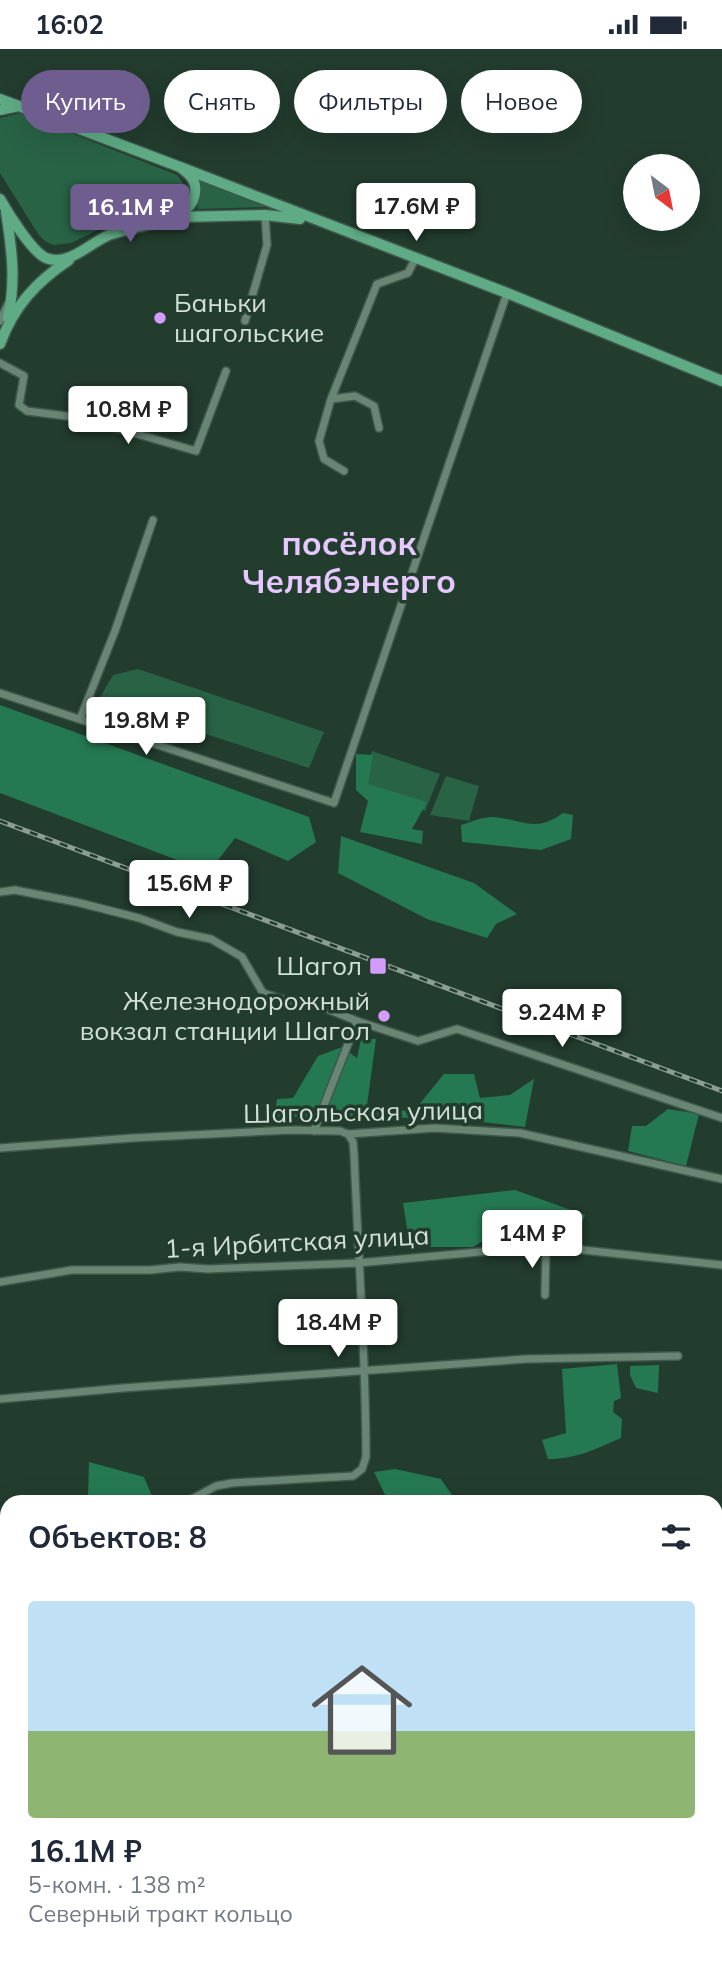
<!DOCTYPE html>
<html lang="ru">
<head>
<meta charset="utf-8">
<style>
	:root { --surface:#fff; --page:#f6f6f7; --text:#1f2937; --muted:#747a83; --line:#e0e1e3; --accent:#705d90 }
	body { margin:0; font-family:Mulish,sans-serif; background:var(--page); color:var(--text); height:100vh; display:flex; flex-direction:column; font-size:26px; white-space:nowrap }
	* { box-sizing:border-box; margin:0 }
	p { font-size:23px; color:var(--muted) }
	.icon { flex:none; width:38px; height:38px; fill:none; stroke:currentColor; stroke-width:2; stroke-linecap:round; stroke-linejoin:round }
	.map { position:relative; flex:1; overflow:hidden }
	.panel { position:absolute; left:0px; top:1446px; width:723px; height:471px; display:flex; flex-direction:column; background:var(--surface); border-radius:21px 21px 0 0; box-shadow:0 7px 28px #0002 }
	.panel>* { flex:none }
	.banner { position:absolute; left:21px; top:21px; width:681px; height:63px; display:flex; gap:14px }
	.needle { width:46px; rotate:148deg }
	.fabs { position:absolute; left:623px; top:105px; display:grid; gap:14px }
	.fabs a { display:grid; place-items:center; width:77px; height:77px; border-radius:50%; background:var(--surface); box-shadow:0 7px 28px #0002; font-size:35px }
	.price { position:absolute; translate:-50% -60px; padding:0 16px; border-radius:7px; background:#fff; color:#222; font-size:23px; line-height:46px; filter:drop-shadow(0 2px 4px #0008) }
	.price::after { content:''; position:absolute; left:50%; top:42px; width:21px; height:16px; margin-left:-10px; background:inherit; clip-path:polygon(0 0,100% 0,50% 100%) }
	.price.active { background:var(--accent); color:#fff }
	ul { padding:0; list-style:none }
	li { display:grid; align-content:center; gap:14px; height:371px; padding:0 28px }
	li+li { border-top:2px solid var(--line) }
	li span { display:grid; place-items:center; height:217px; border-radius:7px; color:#555 }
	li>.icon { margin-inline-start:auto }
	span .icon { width:126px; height:126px; fill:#fffc; stroke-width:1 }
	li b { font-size:30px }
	h2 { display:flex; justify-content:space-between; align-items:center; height:84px; padding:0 28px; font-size:30px }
	.pill { padding:0 24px; border-radius:32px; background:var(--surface); box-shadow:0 7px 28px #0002; font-size:24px; line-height:63px }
	.pill.active { background:var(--accent); color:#fff }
	.status { display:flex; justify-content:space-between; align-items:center; height:49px; padding:0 35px; background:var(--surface); direction:ltr }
	.status svg { height:19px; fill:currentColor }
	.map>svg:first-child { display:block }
	.green { fill:#286346 }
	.forest { fill:#257952 }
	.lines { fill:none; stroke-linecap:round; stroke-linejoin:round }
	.minor-casing { stroke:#40584c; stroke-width:10 }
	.major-casing { stroke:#40584c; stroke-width:13 }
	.minor { stroke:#698675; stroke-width:7 }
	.major { stroke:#5fab85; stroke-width:10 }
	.rail-casing { stroke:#8b9e93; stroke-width:5 }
	.rail { stroke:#223c2e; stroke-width:2.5; stroke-dasharray:8; stroke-linecap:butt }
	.poi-dot { fill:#d39cfc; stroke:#223c2e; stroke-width:2.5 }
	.labels { text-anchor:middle; stroke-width:7; stroke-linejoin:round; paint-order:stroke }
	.poi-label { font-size:26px; fill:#d1e0d7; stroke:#223c2e; text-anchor:end }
	.street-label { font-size:26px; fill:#d1e0d7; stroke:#223c2e }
	.district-label { font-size:33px; font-weight:bold; fill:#e6c8ff; stroke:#223c2e }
</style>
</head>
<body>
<div class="status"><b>16:02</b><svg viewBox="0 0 49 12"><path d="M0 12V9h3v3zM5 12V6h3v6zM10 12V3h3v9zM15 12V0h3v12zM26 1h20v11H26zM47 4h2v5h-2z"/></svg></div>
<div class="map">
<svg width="722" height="1915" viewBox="0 0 722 1915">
	<rect width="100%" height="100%" fill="#223c2e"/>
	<path class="green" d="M20,64l157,62c8,9 10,17 4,27l-79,26 -31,15 -17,2 -8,-3 -8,-8 -38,-61v-55z
		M199,132l68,26 -70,2 3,-13z
		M138,620l186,63 -15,36 -210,-69 14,-24z
		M372,702l68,23 -15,37 -66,-22z
		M446,727l33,10 -10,35 -39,-6z"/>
	<path class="forest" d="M0,656l309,112 7,25 -28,19 -53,-23 -26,34 -209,-79z
		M356,705l17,1 -5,29 59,18 -15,27 11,2 -1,13 -62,-12 8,-31 -12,-11z
		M563,764l10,2 -2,24 -30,11 -79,-8 -1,-17c10,-3 23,-9 33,-8 29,3 42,16 69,-4z
		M341,787l133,47 43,31 -21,10 -9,14 -60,-19 -89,-46z
		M361,990h15l-9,66 46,7 31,-38h30l6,24 30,-3 24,-16 -9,48 -76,-9 -175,-1 3,-18 16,-1 25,-42 24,-9 15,11z
		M668,1060l31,5 -13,52 -58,-15 4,-25h14z
		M515,1141l70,25 -7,17 -77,-2 -28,17h-63l-7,-44z
		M617,1315l4,34 -7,3 -1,11 9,7 -1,19c-26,11 -43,21 -73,21l-6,-19 24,-7 -4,-64z
		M659,1316l-1,28 -22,-5 -6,-13v-9z
		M89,1413l55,15 10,24h-63l-3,-5z
		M395,1420l46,10 15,22h-68l-14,-29z
		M0,1794l7,14v101h14l-9,6h-12z"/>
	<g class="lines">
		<g class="minor-casing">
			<path id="minor" d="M0,272l8,-17
				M245,272l22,-76 -2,-30
				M0,314l24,13 -5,29 8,6 55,7 114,33 30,-80
				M331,350l24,-3 19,10 5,22
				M344,422l-20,-12 -5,-18 12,-42 46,-115 31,-11 7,-14
				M0,644l334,110 173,-510
				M80,670l35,-88 38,-111
				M0,843l15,-2 61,12 63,16 38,14 34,7 31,18 21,36 25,8h19l50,20 61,20 39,-12 265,89
				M314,1082l43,-110
				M0,1099l132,-10 159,-8 49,1 8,3 87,-6 85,5 202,46
				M0,1233l72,-12h78l30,-3 28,2 150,-6 188,-17 176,19
				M545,1246l1,-49
				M0,1350l123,-11 403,-29 152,-3
				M188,1452l28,-15 16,-3 121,-7 9,-7 4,-12c0,-102 -8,-203 -12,-304l-1,-11 -5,-8
				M0,1586l7,-5
				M0,1681l7,9
				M7,1787v4
				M43,1915l6,-6"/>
		</g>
		<g class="major-casing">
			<path id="major" d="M0,50l180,68c9,7 17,13 15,26 -4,31 -62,32 -86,42 -19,8 -41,32 -63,23 -14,-6 -38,-45 -46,-59
				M0,61l19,-4
				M180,118l327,126 215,88
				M6,163c6,39 10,68 2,106
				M179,168l86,-2 35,4
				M0,295c14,-38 36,-62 69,-84"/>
		</g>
		<use href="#minor" class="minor"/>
		<use href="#major" class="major"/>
		<g class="rail-casing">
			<path id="rail" d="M0,772l722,270"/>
		</g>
		<use href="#rail" class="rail"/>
	</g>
	<g class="poi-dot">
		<circle cx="160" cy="269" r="7"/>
		<rect x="369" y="908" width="18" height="18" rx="3.5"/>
		<circle cx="384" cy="967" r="7"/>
	</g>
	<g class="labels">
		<g class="poi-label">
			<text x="174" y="263" text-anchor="start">Баньки<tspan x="174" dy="30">шагольские</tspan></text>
			<text x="362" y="926">Шагол</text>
			<text x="370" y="961">Железнодорожный<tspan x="370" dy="30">вокзал станции Шагол</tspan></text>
		</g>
		<g class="street-label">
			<text transform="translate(363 1063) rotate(-1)" y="9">Шагольская улица</text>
			<text transform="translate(297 1193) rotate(-3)" y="9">1-я Ирбитская улица</text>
		</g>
		<g class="district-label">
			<text x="349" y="506">посёлок<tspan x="349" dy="38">Челябэнерго</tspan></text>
		</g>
	</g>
</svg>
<div class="fabs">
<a><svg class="needle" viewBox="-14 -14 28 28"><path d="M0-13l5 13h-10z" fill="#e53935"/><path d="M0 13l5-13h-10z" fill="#747a83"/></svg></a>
</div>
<b class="price" style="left:416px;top:194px">17.6M ₽</b>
<b class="price active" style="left:130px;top:195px">16.1M ₽</b>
<b class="price" style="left:128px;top:397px">10.8M ₽</b>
<b class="price" style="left:146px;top:708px">19.8M ₽</b>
<b class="price" style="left:189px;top:871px">15.6M ₽</b>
<b class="price" style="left:562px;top:1000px">9.24M ₽</b>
<b class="price" style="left:532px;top:1221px">14M ₽</b>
<b class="price" style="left:338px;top:1310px">18.4M ₽</b>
<div class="banner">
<a class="pill active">Купить</a>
<a class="pill">Снять</a>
<a class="pill">Фильтры</a>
<a class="pill">Новое</a>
</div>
<section class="panel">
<h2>Объектов: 8<svg class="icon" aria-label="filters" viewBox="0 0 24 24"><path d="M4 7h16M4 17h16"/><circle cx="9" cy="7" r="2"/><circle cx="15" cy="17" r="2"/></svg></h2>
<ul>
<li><span style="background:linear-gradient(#bfe0f5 60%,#8fb573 0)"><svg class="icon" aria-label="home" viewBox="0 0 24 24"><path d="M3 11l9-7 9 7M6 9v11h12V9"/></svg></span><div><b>16.1M ₽</b><p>5-комн. · 138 m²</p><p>Северный тракт кольцо</p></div></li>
</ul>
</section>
</div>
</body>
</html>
